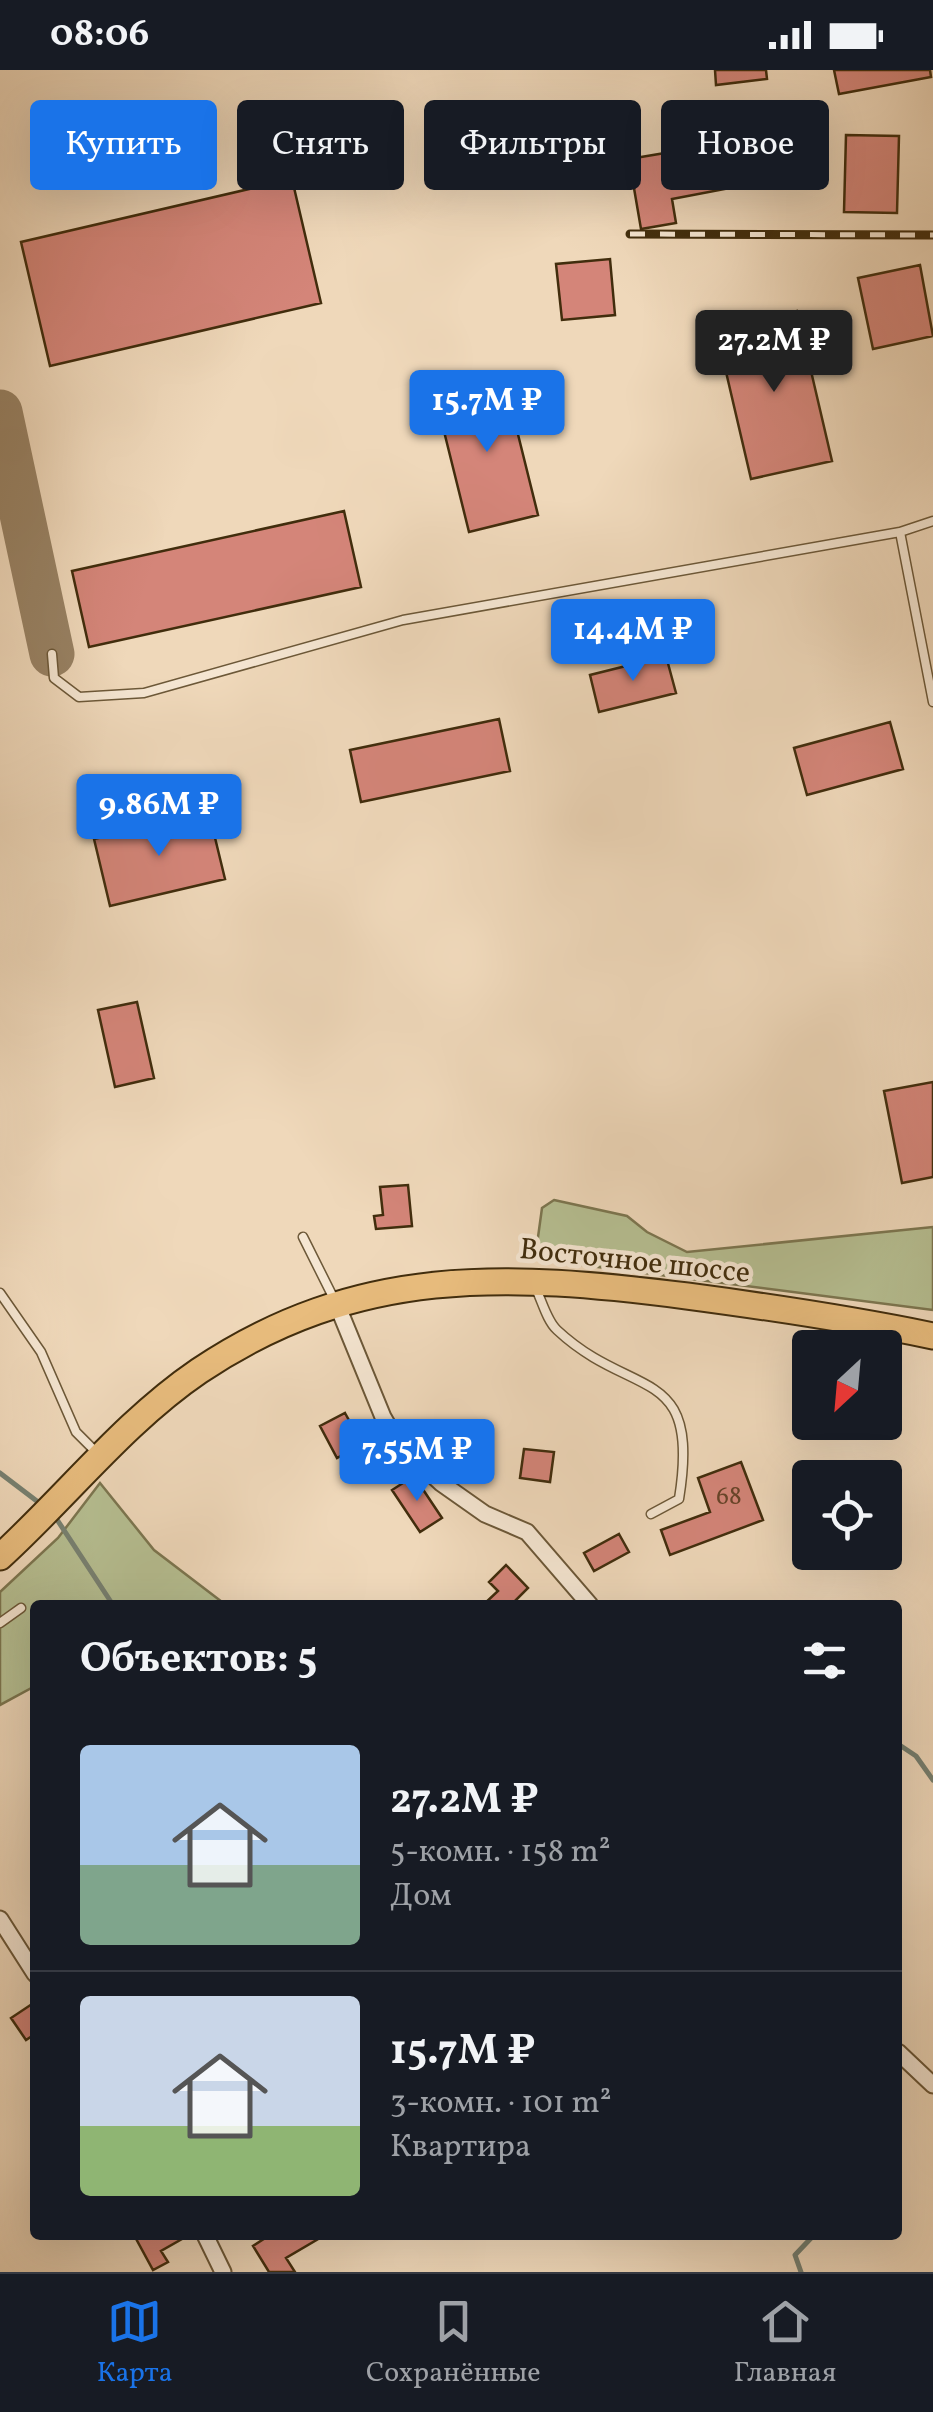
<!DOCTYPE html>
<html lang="ru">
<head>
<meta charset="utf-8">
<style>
	:root { --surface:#171b24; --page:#20242c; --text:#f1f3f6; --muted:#9ea1a6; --line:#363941; --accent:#1a73e8 }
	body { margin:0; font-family:Vollkorn,serif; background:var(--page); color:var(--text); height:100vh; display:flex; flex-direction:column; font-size:38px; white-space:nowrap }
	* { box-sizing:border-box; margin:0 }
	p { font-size:32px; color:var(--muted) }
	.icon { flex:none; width:55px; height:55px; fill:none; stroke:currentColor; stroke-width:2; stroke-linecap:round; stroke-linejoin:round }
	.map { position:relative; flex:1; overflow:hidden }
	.panel { position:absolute; left:30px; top:1530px; width:872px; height:640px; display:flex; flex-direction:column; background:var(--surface); border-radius:10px; box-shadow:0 10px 40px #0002 }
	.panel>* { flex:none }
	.top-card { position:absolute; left:30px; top:30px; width:875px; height:90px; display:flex; gap:20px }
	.needle { width:65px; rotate:206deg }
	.buttons { position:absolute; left:792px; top:1260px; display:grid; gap:20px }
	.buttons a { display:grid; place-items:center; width:110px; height:110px; border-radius:10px; background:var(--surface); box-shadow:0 10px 40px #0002; font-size:50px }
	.price { position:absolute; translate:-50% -85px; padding:0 22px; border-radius:10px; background:var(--accent); color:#fff; font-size:32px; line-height:65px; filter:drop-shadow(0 2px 5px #0008) }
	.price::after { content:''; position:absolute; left:50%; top:60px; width:30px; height:22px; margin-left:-15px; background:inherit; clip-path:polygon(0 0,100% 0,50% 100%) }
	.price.current { background:#222; color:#fff }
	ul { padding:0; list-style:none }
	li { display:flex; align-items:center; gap:30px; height:250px; padding:0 50px }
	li+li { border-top:2px solid var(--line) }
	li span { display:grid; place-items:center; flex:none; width:280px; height:200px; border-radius:10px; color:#555 }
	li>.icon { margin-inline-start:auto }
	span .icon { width:120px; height:120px; fill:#fffc; stroke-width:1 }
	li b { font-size:42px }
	h2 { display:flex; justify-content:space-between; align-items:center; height:120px; padding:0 50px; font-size:42px }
	.tag { padding:0 35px; border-radius:10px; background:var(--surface); box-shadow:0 10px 40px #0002; font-size:35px; line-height:90px }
	.tag.current { background:var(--accent); color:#fff }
	.status { display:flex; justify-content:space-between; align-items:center; height:70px; padding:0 50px; background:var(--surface); direction:ltr }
	.status svg { height:28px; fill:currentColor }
	.tab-bar { display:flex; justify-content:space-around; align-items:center; height:140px; border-top:2px solid var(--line); background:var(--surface); font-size:28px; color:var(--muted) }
	.tab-bar a { display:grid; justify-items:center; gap:5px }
	.tab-bar .current { color:var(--accent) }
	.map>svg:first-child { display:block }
	.green { fill:#b6bf92; stroke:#7c7650; stroke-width:2.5 }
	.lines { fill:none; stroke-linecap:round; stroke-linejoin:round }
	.stream { stroke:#778172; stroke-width:5 }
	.taxiway { stroke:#988264; stroke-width:45 }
	.building { fill:#d48579; stroke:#412d0d; stroke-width:2.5 }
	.service-casing { stroke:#6c5838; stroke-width:11 }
	.minor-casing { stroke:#6c5838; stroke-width:19 }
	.primary-casing { stroke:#412d0d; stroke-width:29 }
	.service { stroke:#f5e6d2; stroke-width:8 }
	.minor { stroke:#f5e6d2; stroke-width:15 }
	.primary { stroke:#e8bc7d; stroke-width:25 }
	.rail-casing { stroke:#412d0d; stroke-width:9 }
	.rail { stroke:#f5e6d2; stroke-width:5; stroke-dasharray:15; stroke-linecap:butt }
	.labels { text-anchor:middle; stroke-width:9; stroke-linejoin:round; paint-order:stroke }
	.number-label { font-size:25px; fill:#664328 }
	.street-label { font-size:30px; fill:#412d0d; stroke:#f5e6d2 }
</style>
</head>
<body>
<div class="status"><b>08:06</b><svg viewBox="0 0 49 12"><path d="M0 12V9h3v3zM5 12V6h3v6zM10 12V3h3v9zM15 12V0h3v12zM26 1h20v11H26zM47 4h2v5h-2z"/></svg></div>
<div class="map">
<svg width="933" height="2202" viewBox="0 0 933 2202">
	<rect width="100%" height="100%" fill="#efd8ba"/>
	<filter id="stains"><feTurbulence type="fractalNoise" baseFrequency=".002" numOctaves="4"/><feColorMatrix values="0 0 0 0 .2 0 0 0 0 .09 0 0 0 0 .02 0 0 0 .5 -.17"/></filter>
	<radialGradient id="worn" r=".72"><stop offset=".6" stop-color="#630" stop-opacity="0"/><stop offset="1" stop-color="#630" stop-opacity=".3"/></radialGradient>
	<path class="green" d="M554,1130l73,16 20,16 40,20 246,-25v83l-398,-51 7,-51z
		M100,1413l54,67 72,55h-191v81l-35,19v-113l58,-54z"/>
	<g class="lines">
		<path class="stream" d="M0,1403l42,32
			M54,1445l59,90
			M898,1674l18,12 17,24
			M801,2202l-6,-17 19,-20"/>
		<path class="taxiway" d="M0,342l52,242"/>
	</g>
	<path class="building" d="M715,0h51l1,9 -51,6z
		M834,0h96l1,7 -92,17z
		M846,65l53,1 -2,77 -53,-1z
		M776,76l6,32 -110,21 4,24 -35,6 -12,-70 36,-6 2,14z
		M292,109l29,124 -271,63 -29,-124z
		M610,189l5,56 -53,5 -6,-56z
		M920,195l13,71 -60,13 -15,-71z
		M797,241l35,150 -81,18 -35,-150z
		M504,308l34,137 -69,17 -34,-137z
		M344,441l17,76 -272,60 -17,-76z
		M666,586l10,37 -77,19 -9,-37z
		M499,649l11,52 -149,31 -11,-52z
		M890,652l13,47 -96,26 -13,-47z
		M209,743l16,66 -115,27 -16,-67z
		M137,932l17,76 -39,9 -17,-77z
		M933,1012v95l-31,6 -18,-92z
		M408,1115l4,41 -36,3 -2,-13 9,-1 -3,-28z
		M345,1343l17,31 -25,14 -17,-32z
		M524,1379l30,3 -4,30 -30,-4z
		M741,1392l22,58 -93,35 -9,-25 49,-18 -12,-34z
		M414,1406l28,42 -22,14 -28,-42z
		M619,1464l10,18 -35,19 -10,-18z
		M506,1495l22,23 -17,17h-28l15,-14 -9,-9z
		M35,1932v32l-9,6 -15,-22z
		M134,2165h55l-28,16 7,11 -15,8z
		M270,2165h55l-39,23 9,14h-26l-16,-26z"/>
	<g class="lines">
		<g class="service-casing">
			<path id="service" d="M933,451l-33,11 33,170
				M52,584l2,24 25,19 65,-4 259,-73 497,-88
				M303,1167l33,66
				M536,1219c6,12 11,32 21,41 76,71 144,32 122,169l-28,15
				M0,1223l41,59 35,80 22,22
				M0,1553l21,-15"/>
		</g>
		<g class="minor-casing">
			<path id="minor" d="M338,1237l45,110 15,26 43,40 44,31 42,18 63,73
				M0,1849l35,55
				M898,1982l35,33
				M205,2165l18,37"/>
		</g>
		<g class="primary-casing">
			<path id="primary" d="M0,1487c66,-60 124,-135 199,-186 158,-106 308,-98 488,-75 83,11 164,23 246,40"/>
		</g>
		<use href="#service" class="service"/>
		<use href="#minor" class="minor"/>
		<use href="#primary" class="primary"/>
		<g class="rail-casing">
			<path id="rail" d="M630,164l303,1"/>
		</g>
		<use href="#rail" class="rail"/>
	</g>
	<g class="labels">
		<g class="number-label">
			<text x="729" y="1434">68</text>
		</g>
		<g class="street-label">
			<text transform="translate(635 1190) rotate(6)" y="10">Восточное шоссе</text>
		</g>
	</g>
	<rect width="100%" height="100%" filter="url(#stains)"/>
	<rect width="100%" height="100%" fill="url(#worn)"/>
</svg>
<div class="buttons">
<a><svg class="needle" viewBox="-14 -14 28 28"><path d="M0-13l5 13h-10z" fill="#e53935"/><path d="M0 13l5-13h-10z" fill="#9ea1a6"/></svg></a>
<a><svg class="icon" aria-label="locate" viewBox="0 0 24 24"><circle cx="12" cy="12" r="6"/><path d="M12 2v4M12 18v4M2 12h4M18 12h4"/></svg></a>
</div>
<b class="price current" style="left:774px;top:325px">27.2M ₽</b>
<b class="price" style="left:487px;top:385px">15.7M ₽</b>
<b class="price" style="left:633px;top:614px">14.4M ₽</b>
<b class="price" style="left:159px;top:789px">9.86M ₽</b>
<b class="price" style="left:417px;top:1434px">7.55M ₽</b>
<div class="top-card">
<a class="tag current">Купить</a>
<a class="tag">Снять</a>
<a class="tag">Фильтры</a>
<a class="tag">Новое</a>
</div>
<section class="panel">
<h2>Объектов: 5<svg class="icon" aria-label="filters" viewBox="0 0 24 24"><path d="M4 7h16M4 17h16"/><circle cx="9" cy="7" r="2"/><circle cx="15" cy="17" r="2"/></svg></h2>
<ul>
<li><span style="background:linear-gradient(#a9c7e8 60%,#7fa58c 0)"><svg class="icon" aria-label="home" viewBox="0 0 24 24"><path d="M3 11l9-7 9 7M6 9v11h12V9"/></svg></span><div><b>27.2M ₽</b><p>5-комн. · 158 m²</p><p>Дом</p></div></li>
<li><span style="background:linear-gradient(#c9d6e8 65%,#8fb573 0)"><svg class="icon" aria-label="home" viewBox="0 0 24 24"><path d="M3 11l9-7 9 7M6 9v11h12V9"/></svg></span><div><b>15.7M ₽</b><p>3-комн. · 101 m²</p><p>Квартира</p></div></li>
</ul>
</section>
</div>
<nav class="tab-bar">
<a class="current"><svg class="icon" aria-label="map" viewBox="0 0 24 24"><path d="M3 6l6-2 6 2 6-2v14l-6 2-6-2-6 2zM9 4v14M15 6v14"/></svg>Карта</a>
<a><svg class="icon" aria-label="saved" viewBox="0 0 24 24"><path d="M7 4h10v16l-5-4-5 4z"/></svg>Сохранённые</a>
<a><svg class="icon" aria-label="home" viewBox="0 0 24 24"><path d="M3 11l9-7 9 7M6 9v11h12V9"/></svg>Главная</a>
</nav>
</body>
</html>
